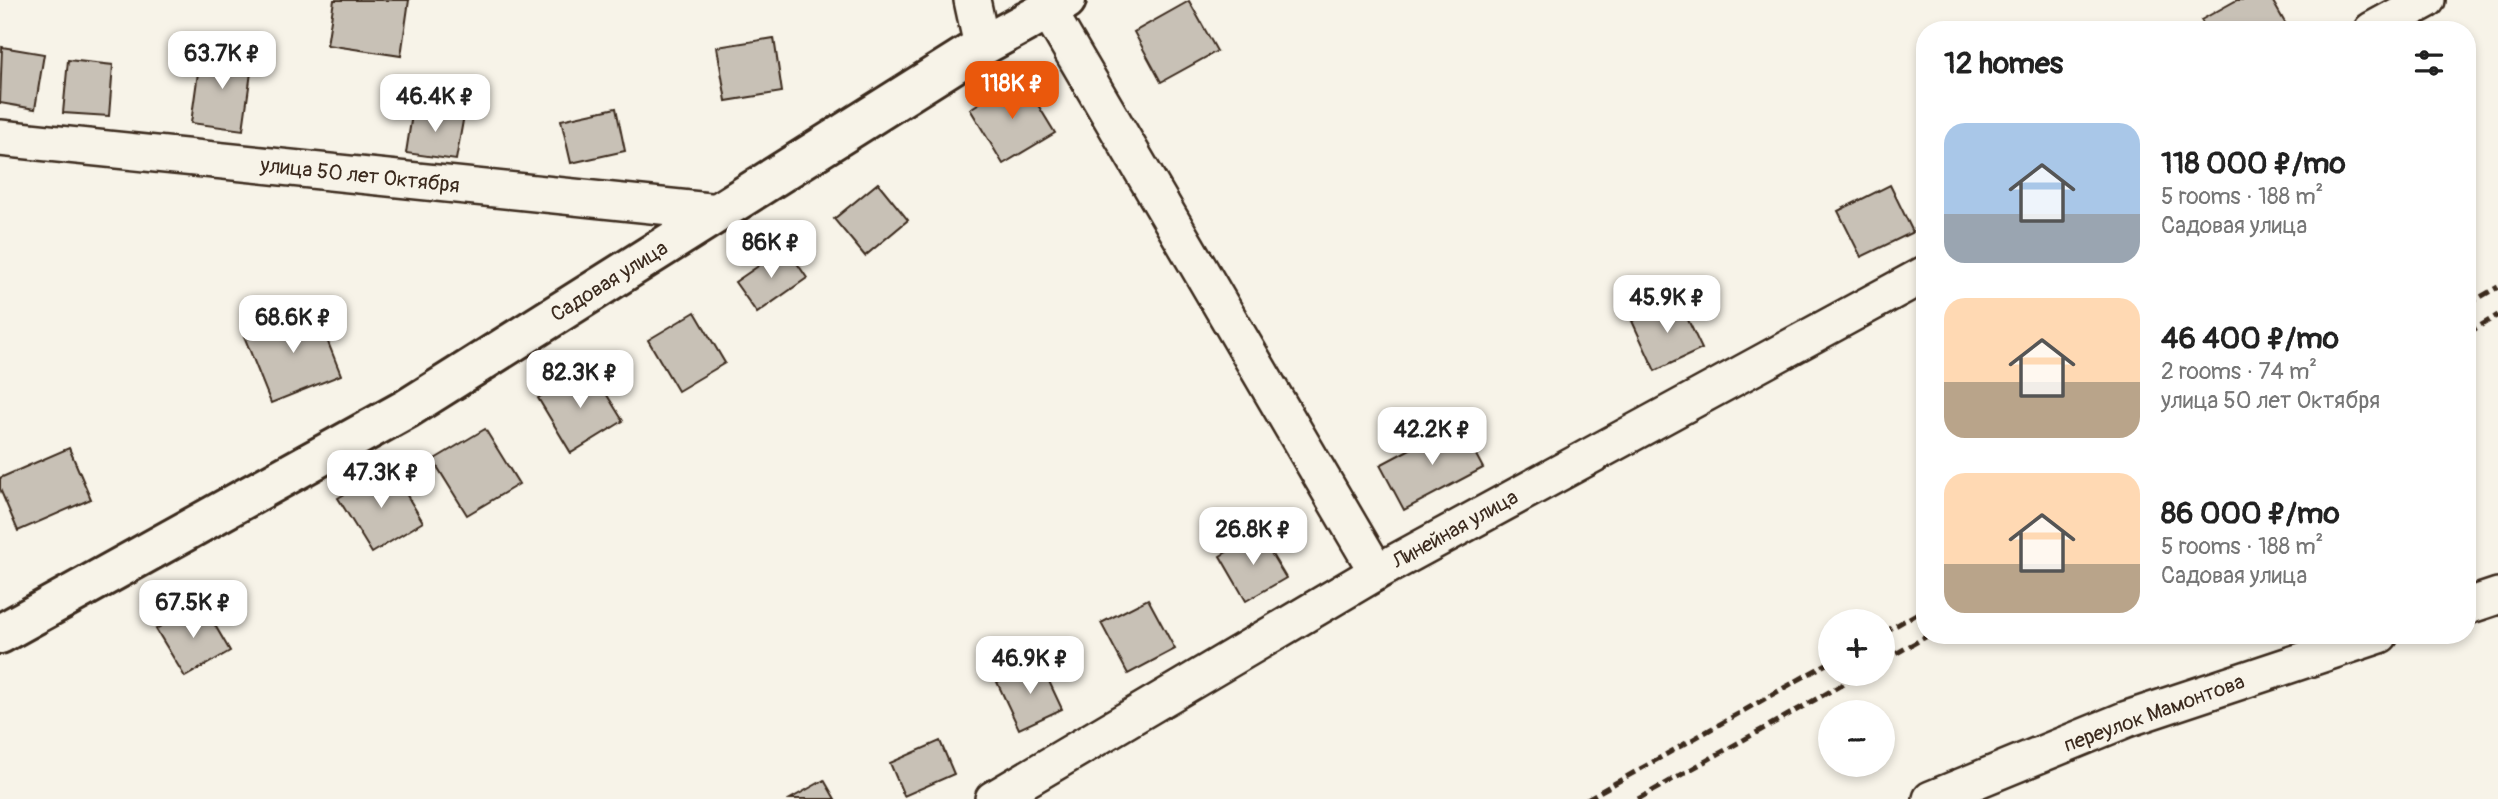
<!DOCTYPE html>
<html lang="en">
<head>
<meta charset="utf-8">
<style>
	:root { --surface:#fff; --page:#f2f2f2; --text:#222; --muted:#767676; --accent:#ea580c }
	body { margin:0; font-family:Pangolin,sans-serif; background:var(--page); color:var(--text); height:100vh; display:flex; flex-direction:column; font-size:26px; white-space:nowrap }
	* { box-sizing:border-box; margin:0 }
	p { font-size:23px; color:var(--muted) }
	.icon { flex:none; width:38px; height:38px; fill:none; stroke:currentColor; stroke-width:2; stroke-linecap:round; stroke-linejoin:round }
	.map { position:relative; flex:1; overflow:hidden }
	.details { position:absolute; left:1916px; top:21px; width:560px; height:623px; display:flex; flex-direction:column; background:var(--surface); border-radius:28px; box-shadow:0 4px 10px #0003 }
	.details>* { flex:none }
	.fabs { position:absolute; left:1818px; top:609px; display:grid; gap:14px }
	.fabs a { display:grid; place-items:center; width:77px; height:77px; border-radius:50%; background:var(--surface); box-shadow:0 4px 10px #0003; font-size:35px }
	.price { position:absolute; translate:-50% -60px; padding:0 16px; border-radius:14px; background:#fff; color:#222; font-size:23px; line-height:46px; filter:drop-shadow(0 2px 4px #0008) }
	.price::after { content:''; position:absolute; left:50%; top:42px; width:21px; height:16px; margin-left:-10px; background:inherit; clip-path:polygon(0 0,100% 0,50% 100%) }
	.price.active { background:var(--accent); color:#fff }
	ul { padding:0; list-style:none }
	li { display:flex; align-items:center; gap:21px; height:175px; padding:0 28px }
	li span { display:grid; place-items:center; flex:none; width:196px; height:140px; border-radius:21px; color:#555 }
	li>.icon { margin-inline-start:auto }
	span .icon { width:84px; height:84px; fill:#fffc; stroke-width:1 }
	li b { font-size:30px }
	h2 { display:flex; justify-content:space-between; align-items:center; height:84px; padding:0 28px; font-size:30px }
	.map>svg:first-child { display:block }
	.building { fill:#c8c1b6; stroke:#3b2a1e; stroke-width:2 }
	.lines { fill:none; stroke-linecap:round; stroke-linejoin:round }
	.minor-casing { stroke:#3b2a1e; stroke-width:40 }
	.tertiary-casing { stroke:#3b2a1e; stroke-width:44 }
	.minor { stroke:#f7f3e8; stroke-width:35 }
	.tertiary { stroke:#f7f3e8; stroke-width:38 }
	.rail { stroke:#3b2a1e; stroke-width:5; stroke-dasharray:10 5; stroke-linecap:butt }
	.labels { text-anchor:middle; stroke-width:5; stroke-linejoin:round; paint-order:stroke }
	.street-label { font-size:21px; fill:#3b2a1e; stroke:#f7f3e8 }
</style>
</head>
<body>
<div class="map">
<svg width="2498" height="799" viewBox="0 0 2498 799">
	<rect width="100%" height="100%" fill="#f7f3e8"/>
	<filter id="ink" filterUnits="userSpaceOnUse"><feTurbulence type="fractalNoise" baseFrequency=".0143" numOctaves="2"/><feDisplacementMap in="SourceGraphic" scale="14" xChannelSelector="R" yChannelSelector="G"/><feConvolveMatrix kernelMatrix="1 2 1 2 8 2 1 2 1" color-interpolation-filters="sRGB"/></filter>
	<g filter="url(#ink)">
		<path class="building" d="M334,0h75l-8,56 -74,-11z
			M2237,0h35l16,28 -81,2 -6,-10z
			M1189,1l28,50 -56,31 -27,-50z
			M774,38l8,54 -56,9 -9,-54z
			M2,47l42,7 -9,55 -35,-6z
			M201,51l52,7 -10,72 -52,-7z
			M68,60l45,5 -4,51 -46,-3z
			M1021,77l34,56 -52,31 -33,-55z
			M413,108l51,7 -8,45 -50,-7z
			M616,108l9,43 -54,12 -10,-43z
			M878,183l30,37 -43,36 -31,-37z
			M1890,185l23,47 -52,25 -23,-46z
			M786,247l21,31 -50,35 -22,-31z
			M1678,299l24,50 -47,22 -23,-50z
			M314,307l27,68 -70,28 -27,-67z
			M695,312l30,51 -47,28 -30,-51z
			M589,366l34,55 -52,32 -33,-55z
			M1459,423l24,45 -79,42 -24,-45z
			M485,429l34,55 -52,31 -34,-55z
			M69,448l22,51 -73,32 -18,-42v-11z
			M390,467l33,55 -51,31 -34,-55z
			M1259,533l27,45 -40,23 -26,-45z
			M1148,599l27,50 -47,25 -27,-51z
			M202,603l28,48 -45,26 -29,-48z
			M1040,662l22,47 -43,20 -22,-47z
			M940,741l14,33 -50,22 -14,-33z
			M824,780l11,19h-45z"/>
		<g class="lines">
			<g class="minor-casing">
				<path id="minor" d="M972,0l10,46
					M1048,10l329,562
					M2372,30l55,-30
					M0,138l719,74
					M2468,606l30,-10
					M993,799l384,-227 548,-298
					M1931,799l196,-80 253,-84"/>
			</g>
			<g class="tertiary-casing">
				<path id="tertiary" d="M0,634l408,-226 574,-362 84,-46"/>
			</g>
			<use href="#minor" class="minor"/>
			<use href="#tertiary" class="tertiary"/>
			<path class="rail" d="M2468,304l30,-17
				M2468,333l30,-18
				M1883,633l42,-24
				M1883,661l46,-26
				M1587,799l243,-137
				M1638,799l223,-125"/>
		</g>
	</g>
	<g class="labels">
		<g class="street-label">
			<text transform="translate(360 175) rotate(6)" y="7">улица 50 лет Октября</text>
			<text transform="translate(609 281) rotate(-32)" y="7">Садовая улица</text>
			<text transform="translate(1455 529) rotate(-29)" y="7">Линейная улица</text>
			<text transform="translate(2154 713) rotate(-20)" y="7">переулок Мамонтова</text>
		</g>
	</g>
</svg>
<div class="fabs">
<a>+</a>
<a>−</a>
</div>
<b class="price" style="left:222px;top:91px">63.7K ₽</b>
<b class="price active" style="left:1012px;top:121px">118K ₽</b>
<b class="price" style="left:435px;top:134px">46.4K ₽</b>
<b class="price" style="left:771px;top:280px">86K ₽</b>
<b class="price" style="left:1667px;top:335px">45.9K ₽</b>
<b class="price" style="left:293px;top:355px">68.6K ₽</b>
<b class="price" style="left:580px;top:410px">82.3K ₽</b>
<b class="price" style="left:1432px;top:467px">42.2K ₽</b>
<b class="price" style="left:381px;top:510px">47.3K ₽</b>
<b class="price" style="left:1253px;top:567px">26.8K ₽</b>
<b class="price" style="left:193px;top:640px">67.5K ₽</b>
<b class="price" style="left:1030px;top:696px">46.9K ₽</b>
<section class="details">
<h2>12 homes<svg class="icon" aria-label="filters" viewBox="0 0 24 24"><path d="M4 7h16M4 17h16"/><circle cx="9" cy="7" r="2"/><circle cx="15" cy="17" r="2"/></svg></h2>
<ul>
<li><span style="background:linear-gradient(#a9c7e8 65%,#9aa5b1 0)"><svg class="icon" aria-label="home" viewBox="0 0 24 24"><path d="M3 11l9-7 9 7M6 9v11h12V9"/></svg></span><div><b>118 000 ₽/mo</b><p>5 rooms · 188 m²</p><p>Садовая улица</p></div></li>
<li><span style="background:linear-gradient(#ffd9b3 60%,#b9a48a 0)"><svg class="icon" aria-label="home" viewBox="0 0 24 24"><path d="M3 11l9-7 9 7M6 9v11h12V9"/></svg></span><div><b>46 400 ₽/mo</b><p>2 rooms · 74 m²</p><p>улица 50 лет Октября</p></div></li>
<li><span style="background:linear-gradient(#ffd9b3 65%,#b9a48a 0)"><svg class="icon" aria-label="home" viewBox="0 0 24 24"><path d="M3 11l9-7 9 7M6 9v11h12V9"/></svg></span><div><b>86 000 ₽/mo</b><p>5 rooms · 188 m²</p><p>Садовая улица</p></div></li>
</ul>
</section>
</div>
</body>
</html>
